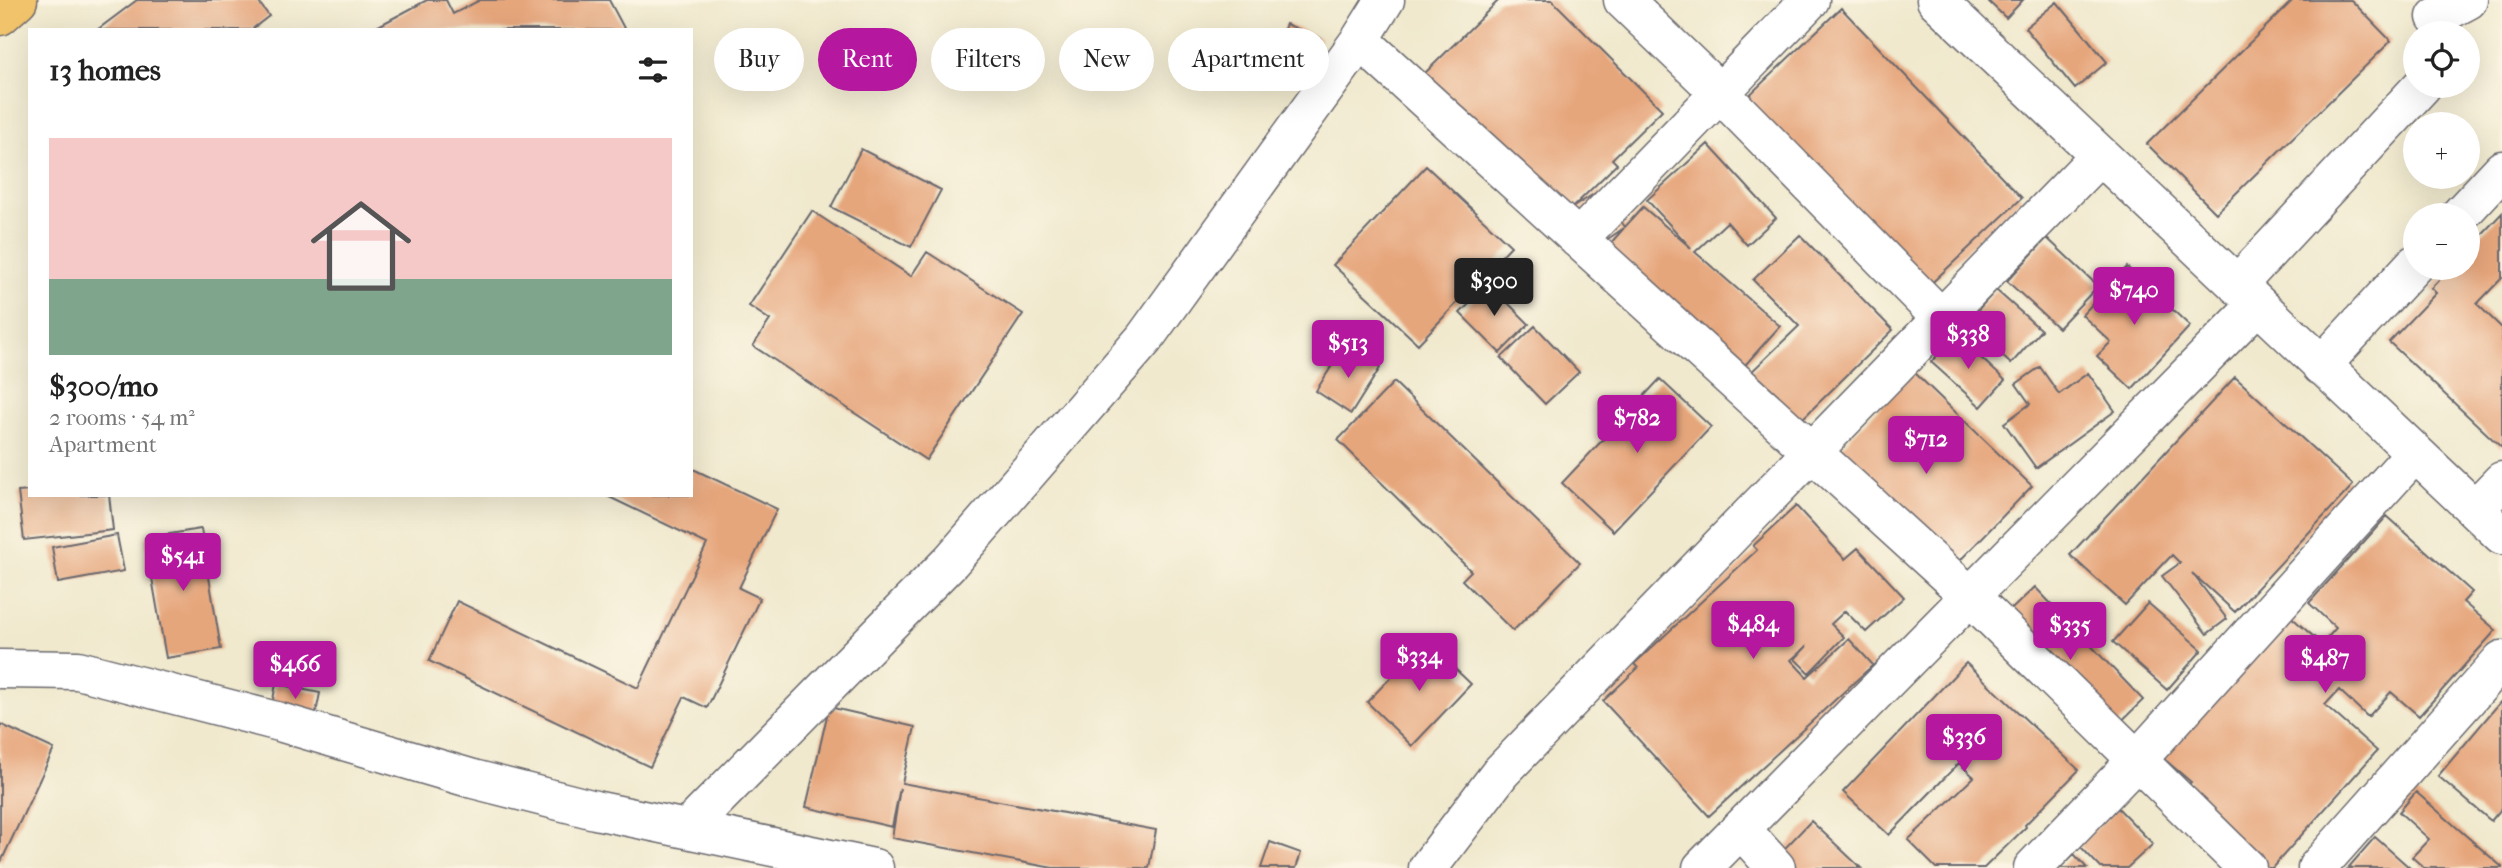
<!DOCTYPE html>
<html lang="en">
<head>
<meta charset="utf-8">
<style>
	:root { --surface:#fff; --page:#f6f6f6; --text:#222; --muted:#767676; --line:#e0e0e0; --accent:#b5179e }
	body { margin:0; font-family:"IM FELL French Canon",serif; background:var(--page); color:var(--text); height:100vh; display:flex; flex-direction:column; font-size:26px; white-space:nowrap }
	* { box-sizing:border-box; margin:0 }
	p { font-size:23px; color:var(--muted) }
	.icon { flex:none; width:38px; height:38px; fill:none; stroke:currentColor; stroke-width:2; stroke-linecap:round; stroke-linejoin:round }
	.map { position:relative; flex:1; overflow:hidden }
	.details { position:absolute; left:28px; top:28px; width:665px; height:469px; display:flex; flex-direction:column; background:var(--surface); border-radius:0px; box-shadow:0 7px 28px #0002 }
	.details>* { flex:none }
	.guide { position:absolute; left:714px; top:28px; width:665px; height:63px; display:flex; gap:14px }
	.fabs { position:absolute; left:2403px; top:21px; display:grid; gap:14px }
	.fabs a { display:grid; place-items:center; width:77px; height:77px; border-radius:50%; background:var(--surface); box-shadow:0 7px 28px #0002; font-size:35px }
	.price { position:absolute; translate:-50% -60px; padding:0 16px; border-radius:7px; background:var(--accent); color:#fff; font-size:23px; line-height:46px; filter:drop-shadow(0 2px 4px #0008) }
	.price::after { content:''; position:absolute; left:50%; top:42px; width:21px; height:16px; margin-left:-10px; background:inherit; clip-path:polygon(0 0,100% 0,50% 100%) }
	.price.selected { background:#222; color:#fff }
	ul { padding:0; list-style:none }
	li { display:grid; align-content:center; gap:14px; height:371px; padding:0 21px }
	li+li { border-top:2px solid var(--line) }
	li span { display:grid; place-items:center; height:217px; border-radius:0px; color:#555 }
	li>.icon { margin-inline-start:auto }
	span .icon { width:126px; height:126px; fill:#fffc; stroke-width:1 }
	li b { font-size:30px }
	h2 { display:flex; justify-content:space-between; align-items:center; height:84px; padding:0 21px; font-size:30px }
	.pill { padding:0 24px; border-radius:32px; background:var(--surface); box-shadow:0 7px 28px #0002; font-size:24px; line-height:63px }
	.pill.selected { background:var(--accent); color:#fff }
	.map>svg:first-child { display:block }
	.building { fill:#e6a67c }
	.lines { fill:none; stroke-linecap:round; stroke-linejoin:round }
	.minor-casing { stroke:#6a686e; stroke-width:41 }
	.major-casing { stroke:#6a686e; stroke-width:41 }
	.minor { stroke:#fff; stroke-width:38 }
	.major { stroke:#f1c36a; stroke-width:38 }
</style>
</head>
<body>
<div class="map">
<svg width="2502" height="868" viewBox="0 0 2502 868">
	<rect width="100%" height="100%" fill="#fcf5e5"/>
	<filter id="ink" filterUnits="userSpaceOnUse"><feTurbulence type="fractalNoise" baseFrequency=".0143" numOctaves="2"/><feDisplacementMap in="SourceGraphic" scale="14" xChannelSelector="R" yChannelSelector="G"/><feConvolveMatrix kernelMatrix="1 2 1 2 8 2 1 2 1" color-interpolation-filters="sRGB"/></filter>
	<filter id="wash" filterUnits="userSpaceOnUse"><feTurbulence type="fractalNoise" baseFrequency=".00686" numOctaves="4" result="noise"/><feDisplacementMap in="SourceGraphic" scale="28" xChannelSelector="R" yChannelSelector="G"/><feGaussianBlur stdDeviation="1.57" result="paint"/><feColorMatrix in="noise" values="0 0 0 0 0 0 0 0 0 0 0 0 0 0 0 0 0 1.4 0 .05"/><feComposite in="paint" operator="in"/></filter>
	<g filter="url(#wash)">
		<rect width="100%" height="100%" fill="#f0e9ce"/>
		<g id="blocks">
			<path class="building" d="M137,0h120l12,16 -18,14h-154z
				M427,0h19l7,14 27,-14h129l16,30h-254z
				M1499,0h53l110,110 -50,49 5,5 -45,44 28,-18 25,37 18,-20 48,41 -44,-48 61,-56 68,74 -29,27 -20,-23 -32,30 85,74 -42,47 -136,-120 22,-25 -31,21 -172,-172z
				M1987,0h36l-17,18z
				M2293,0h58l40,41 -175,172 -69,-69z
				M2057,2l50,60 -32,27 -50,-61z
				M1841,8l181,190 -101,95 -181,-189z
				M1286,24l34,14 -16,36 -33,-14z
				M861,149l80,41 -30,57 -80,-40z
				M1426,166l85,80 -93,98 -85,-79z
				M812,211l99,65 16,-24 96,62 -97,146 -173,-114 17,-26 -21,-14z
				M2502,213v65l-25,26 25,24v120l-113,-106 47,-49 -5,-5 19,-20h18v-19z
				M1800,235l93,95 -99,97 -49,-49 54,-52 -46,-46z
				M2047,238l51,48 -40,42 -51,-47z
				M2127,267l63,59 -58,63 -35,-33 14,-14 -29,-27z
				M1489,284l40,40 -29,29 -40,-40z
				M1996,290l45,40 -30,34 -45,-41z
				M1535,326l44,46 -34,32 -44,-46z
				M1956,335l49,45 -24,27 -50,-45z
				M1345,345l35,23 -29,46 -35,-23z
				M2040,367l19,27 29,-21 27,38 -79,57 -32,-45 26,-19 -14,-20z
				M1914,372l118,114 -87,90 -128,-104z
				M2235,377l118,108 -118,127 -43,-39 35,46 -20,15 -45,-58 18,-13 -8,-8 -47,50 -55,-50z
				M1660,379l51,48 -98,104 -51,-48z
				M1394,382l186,181 -67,68 -51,-51 9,-9 -133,-131z
				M691,468l86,41 -38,79 21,10 -53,110 -23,-11 -34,70 -221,-106 28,-60 181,87 69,-144 -102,-49h86z
				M30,491v4h79l4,35 -89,10 -6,-48z
				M1796,506l49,53 13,-11 46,49 -38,35 -21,-21 -14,13 13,13 -35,36 -14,-14 12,-13 -16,14 16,17 42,-38 24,26 -164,151 -106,-115 35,-33 -4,-4 123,-114 -4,-4z
				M2387,516l85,76 -9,10 33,28 -77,86 -28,-24 -23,25 -29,-27 -14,15 52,46 -105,117h-14l-80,-71 13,-15 -28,-24 127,-142 32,28 14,-16 -27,-25z
				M201,529l20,120 -55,9 -21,-120z
				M117,535l7,36 -66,12 -6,-36z
				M2035,587l108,113 -39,38 -108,-114z
				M2148,603l54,47 -35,40 -54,-48z
				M1426,641l45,43 -59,62 -45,-44z
				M1966,663l113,107 -54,55 1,2 -42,41h-48l-28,-28 66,-63 -15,-14 -70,72 -46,-43z
				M276,684l44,9 -5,25 -44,-8z
				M2502,700v108l-11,13 -53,-45z
				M829,707l86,20 -13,56 254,47 -7,38h-96l-161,-30 8,-50 -8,39 -86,-20z
				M0,724l54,25 -54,115z
				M2416,792l86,75v1h-78l-12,-11 17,-18 -30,-27z
				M2118,808l35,36 -26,24h-26l-22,-23z
				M1811,821l50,47h-95z
				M2375,837l35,31h-62z
				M1270,842l31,11 -5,15h-35z
				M2074,854l13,14h-28z"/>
		</g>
	</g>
	<g filter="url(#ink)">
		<use href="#blocks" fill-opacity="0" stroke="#6a686e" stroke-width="2"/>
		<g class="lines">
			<g class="minor-casing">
				<path id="minor" d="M1623,0l97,93 221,225
					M1936,0l566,535
					M2436,17l32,-17
					M1360,40l610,556 277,272
					M2460,215l42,-45
					M1578,239l232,-239
					M2237,285l185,-199
					M2321,366l94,-102
					M2475,509l27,-28
					M0,669l78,1 198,51 197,58 122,31 279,58
					M687,829l264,-268 193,-222 216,-299 25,-40
					M1741,829l35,39
					M1428,868l73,-96 599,-617
					M1702,868l555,-563
					M2033,868l104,-108 277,-306
					M2317,868l185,-208"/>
			</g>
			<g class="major-casing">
				<path id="major" d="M0,16l18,-16"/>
			</g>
			<use href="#minor" class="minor"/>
			<use href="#major" class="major"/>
		</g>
	</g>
</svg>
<div class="fabs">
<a><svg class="icon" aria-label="locate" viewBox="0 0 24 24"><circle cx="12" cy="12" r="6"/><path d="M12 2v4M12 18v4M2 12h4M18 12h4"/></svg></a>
<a>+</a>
<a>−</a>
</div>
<b class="price selected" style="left:1494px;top:318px">$300</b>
<b class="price" style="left:2134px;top:327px">$740</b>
<b class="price" style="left:1968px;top:371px">$338</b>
<b class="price" style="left:1348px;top:380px">$513</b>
<b class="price" style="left:1637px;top:455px">$782</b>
<b class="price" style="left:1926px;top:476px">$712</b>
<b class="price" style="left:183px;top:593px">$541</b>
<b class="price" style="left:1753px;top:661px">$484</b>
<b class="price" style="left:2070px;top:662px">$335</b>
<b class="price" style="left:1419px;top:693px">$334</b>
<b class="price" style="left:2325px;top:695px">$487</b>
<b class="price" style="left:295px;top:701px">$466</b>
<b class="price" style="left:1964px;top:774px">$336</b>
<div class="guide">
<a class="pill">Buy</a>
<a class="pill selected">Rent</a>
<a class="pill">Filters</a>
<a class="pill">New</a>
<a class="pill">Apartment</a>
</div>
<section class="details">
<h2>13 homes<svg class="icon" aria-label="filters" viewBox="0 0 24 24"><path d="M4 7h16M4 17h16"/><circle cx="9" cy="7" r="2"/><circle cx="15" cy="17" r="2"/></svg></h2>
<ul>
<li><span style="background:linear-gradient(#f6c9c9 65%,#7fa58c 0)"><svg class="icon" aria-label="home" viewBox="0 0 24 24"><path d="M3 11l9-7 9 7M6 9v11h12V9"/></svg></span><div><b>$300/mo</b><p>2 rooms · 54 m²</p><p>Apartment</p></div></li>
</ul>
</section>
</div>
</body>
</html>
